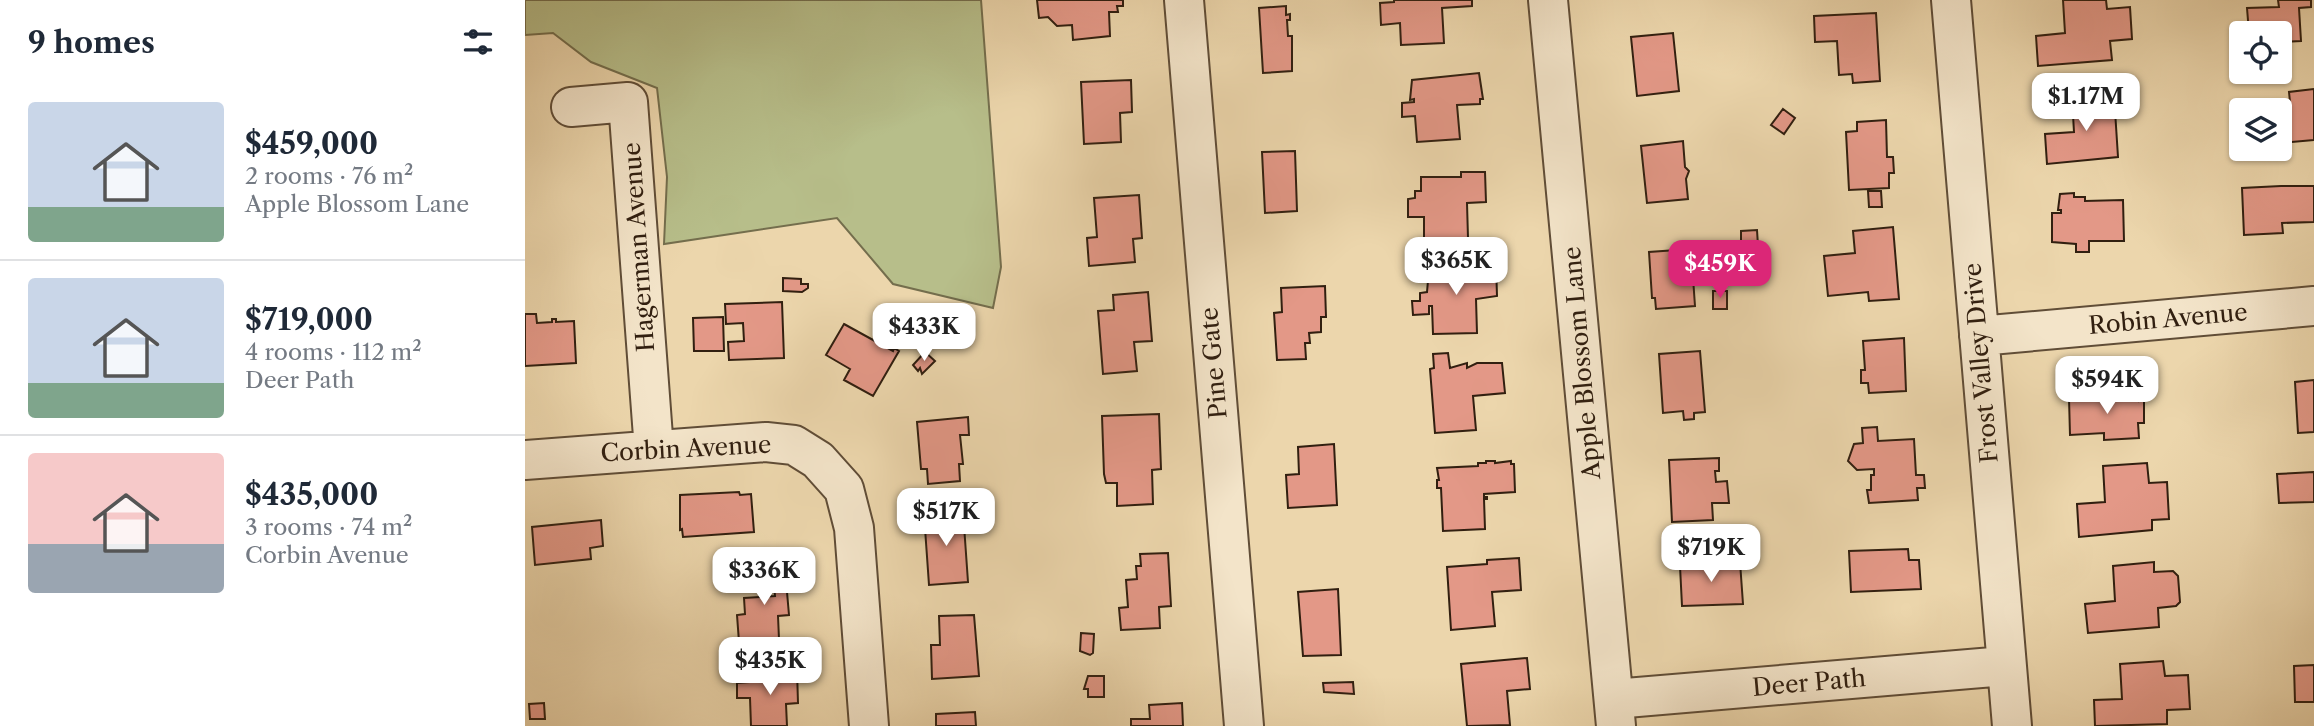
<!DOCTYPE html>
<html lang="en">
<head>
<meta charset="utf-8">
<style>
	:root { --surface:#fff; --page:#f6f6f7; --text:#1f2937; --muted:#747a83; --line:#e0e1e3; --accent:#db2777 }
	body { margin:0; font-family:"Libre Caslon Text",serif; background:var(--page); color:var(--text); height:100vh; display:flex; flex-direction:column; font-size:26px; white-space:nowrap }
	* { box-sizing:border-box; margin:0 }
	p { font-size:23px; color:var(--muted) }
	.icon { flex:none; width:38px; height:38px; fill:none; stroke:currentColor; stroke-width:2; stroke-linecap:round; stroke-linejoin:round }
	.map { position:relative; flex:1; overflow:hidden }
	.details { display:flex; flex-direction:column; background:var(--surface); width:525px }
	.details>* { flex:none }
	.tools { position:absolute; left:1704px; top:21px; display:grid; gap:14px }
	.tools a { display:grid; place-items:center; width:63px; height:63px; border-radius:7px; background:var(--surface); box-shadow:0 2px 5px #0004; font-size:35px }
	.price { position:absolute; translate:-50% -60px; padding:0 16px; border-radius:14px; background:#fff; color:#222; font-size:23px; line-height:46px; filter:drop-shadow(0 2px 4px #0008) }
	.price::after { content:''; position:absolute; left:50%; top:42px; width:21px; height:16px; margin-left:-10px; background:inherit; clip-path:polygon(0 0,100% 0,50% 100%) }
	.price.active { background:var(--accent); color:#fff }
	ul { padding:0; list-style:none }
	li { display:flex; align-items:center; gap:21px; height:175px; padding:0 28px }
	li+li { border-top:2px solid var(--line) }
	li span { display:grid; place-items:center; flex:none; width:196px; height:140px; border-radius:7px; color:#555 }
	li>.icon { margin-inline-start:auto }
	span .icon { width:84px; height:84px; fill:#fffc; stroke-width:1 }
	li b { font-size:30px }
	h2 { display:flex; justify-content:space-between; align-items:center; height:84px; padding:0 28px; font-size:30px }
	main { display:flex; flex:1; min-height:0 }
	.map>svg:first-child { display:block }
	.green { fill:#b7be8a; stroke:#746e4d; stroke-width:2 }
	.building { fill:#e39887; stroke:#311f10; stroke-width:2 }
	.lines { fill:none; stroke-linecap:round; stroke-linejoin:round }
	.minor-casing { stroke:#604d37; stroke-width:42 }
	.minor { stroke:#f3e4c9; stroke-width:38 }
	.labels { text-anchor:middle; stroke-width:5; stroke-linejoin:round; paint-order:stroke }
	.street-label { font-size:24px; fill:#311f10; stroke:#f3e4c9 }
</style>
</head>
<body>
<main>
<section class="details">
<h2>9 homes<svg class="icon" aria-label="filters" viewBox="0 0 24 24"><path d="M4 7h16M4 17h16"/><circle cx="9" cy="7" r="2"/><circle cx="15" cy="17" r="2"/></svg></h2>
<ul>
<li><span style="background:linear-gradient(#c9d6e8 75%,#7fa58c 0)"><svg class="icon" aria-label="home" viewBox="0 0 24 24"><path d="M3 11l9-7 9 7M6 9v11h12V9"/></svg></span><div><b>$459,000</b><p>2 rooms · 76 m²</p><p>Apple Blossom Lane</p></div></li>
<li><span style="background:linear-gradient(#c9d6e8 75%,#7fa58c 0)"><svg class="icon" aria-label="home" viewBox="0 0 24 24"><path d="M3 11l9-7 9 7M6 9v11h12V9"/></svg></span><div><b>$719,000</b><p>4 rooms · 112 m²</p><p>Deer Path</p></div></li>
<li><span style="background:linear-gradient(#f6c9c9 65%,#9aa5b1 0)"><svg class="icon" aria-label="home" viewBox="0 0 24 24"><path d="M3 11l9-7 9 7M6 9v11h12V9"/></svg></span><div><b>$435,000</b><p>3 rooms · 74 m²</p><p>Corbin Avenue</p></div></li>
</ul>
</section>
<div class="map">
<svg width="1789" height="726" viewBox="0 0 1789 726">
	<rect width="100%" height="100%" fill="#ecd6ac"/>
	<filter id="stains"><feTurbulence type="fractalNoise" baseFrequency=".00286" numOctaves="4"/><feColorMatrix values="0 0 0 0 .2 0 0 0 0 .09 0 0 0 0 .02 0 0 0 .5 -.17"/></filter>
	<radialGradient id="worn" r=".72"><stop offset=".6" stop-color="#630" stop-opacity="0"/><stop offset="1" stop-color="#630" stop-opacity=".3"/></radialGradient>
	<path class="green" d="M0,0h456l20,267 -8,41 -100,-24 -56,-66 -173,26 3,-67 -10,-89 -66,-26 -38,-29 -28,2z"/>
	<path class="building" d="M512,0h86v6h-6l1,6h-9l1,24 -37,4 -1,-15 -15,1 -9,-9 -9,1z
		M869,0h78v6l-30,2 2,35 -43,2 -1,-22 -19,2 -1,-22 14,-1z
		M1538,0h43l1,9 23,-2 2,32 -22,2 2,19 -74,6 -2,-30 29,-3z
		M1753,0h33v7l-12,1 2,33 -21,1v-9h-31l-2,-25 32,-1z
		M761,6v9l4,-1v6h-3l1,16h4v35l-29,2 -4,-65z
		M1351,13l4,68 -27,2 -1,-9 -13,1 -2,-34 -22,1 -1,-26z
		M1148,33l6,58 -42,5 -6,-59z
		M954,73l4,26h-3v5l-23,1 3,34 -43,3 -2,-26 -13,1v-14l12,-1v-3l-4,1 2,-20z
		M606,80l1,32 -12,1 1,29 -37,2 -3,-62z
		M1789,89v51l-34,3v-33h-9v-4l15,-1v-3h4l-1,-10z
		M1589,95l4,62 -71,7 -2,-30 29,-2 -2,-35z
		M1258,109l12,9 -11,16 -13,-9z
		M1361,120l1,37h6l1,16h-5v15l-40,2 -3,-58 11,-1v-9z
		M1158,141l2,26 4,4 -3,8 2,20 -41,4 -6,-57z
		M770,151l2,60 -32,2 -3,-61z
		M936,172h24l1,30 -19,1 1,35 -44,1v-22h-16v-18l7,-1v-7h6v-14h40z
		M1756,186h33v36l-32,1 1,10 -39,2 -2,-47z
		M1343,191h13l1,16h-13z
		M1549,193v4h11v4l38,-1 1,41h-35v11h-13v-8l-24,-2v-29h9v-3h-3l2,-16z
		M614,195l3,43 -9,1 2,23 -46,4 -2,-28 10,-1 -3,-39z
		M1368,227l6,72 -30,2 -1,-9 -40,4 -4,-40 31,-3 -2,-22z
		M1232,230l1,16 -17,1v-16z
		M1166,249l4,57 -39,3 -1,-11h-3l-3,-46z
		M971,264l1,32 -21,3 1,34 -44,1 -1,-28h-3v8l-16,1 -1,-14h8v-8l7,-1 2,-23z
		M258,278l18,1v5h7v4l-6,4 -19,-1z
		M800,286l1,31h-5v15l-12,1 1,10h-5l1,16 -29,1 -3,-47 8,-1 -1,-24z
		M1188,291h14v18h-14z
		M623,292l4,49 -18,1 3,29 -34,3 -5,-63 16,-1 -1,-15z
		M257,302l2,56 -55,2 -1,-18 16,-1 -1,-18 -17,1 -1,-20z
		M0,314h11l1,9 15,-1v-3h4v3l18,-1 2,42 -51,3z
		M198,317l1,34h-30l-1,-33z
		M319,324l49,27 1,-3 5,3 -26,45 -29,-16 6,-11 -24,-14z
		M1379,338l2,53 -37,2 -1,-10h-7v-13h4l-2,-29z
		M1175,351l5,61 -11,1v6l-10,1 -1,-9 -20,2 -4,-59z
		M400,352l10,9 -13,13 -2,-6 -2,3 -5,-6z
		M923,353l2,15 17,-5v5l10,-5h25l3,30 -32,3 3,34 -41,3 -5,-64 4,-1 -1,-14z
		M1789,380v52l-16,1 -3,-51z
		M1613,395l1,6 5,-1v23h-6l1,15 -35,2v-7l-34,2 -1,-37z
		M634,414l2,55 -9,1 1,34 -36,2v-23h-11l-2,-9 -2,-58z
		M443,417l1,18h-9l3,29h-4l1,17 -32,3 -1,-15h-6l-4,-47z
		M1352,427l1,14 36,-2 2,36h8l1,13h-8l1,12 -49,3 -2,-13h4v-15h3v-6l-17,1 -9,-9 6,-17 9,-1 -1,-15z
		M809,444l3,61 -49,3 -2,-33 13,-1 -1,-27z
		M1194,458v13h-4l1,11 11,-1 2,22h-17l1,17 -41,2 -3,-62z
		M961,461h9v2l16,-2v3h3l1,28 -31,2v3h3v2h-3l1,30 -42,2 -2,-43h-4v-8h2l-2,-12 41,-2v-3h8z
		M1622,463l2,20 18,-1 2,37 -17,1v10l-73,7 -2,-33 28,-2 -2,-36z
		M1789,472v30l-35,1 -2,-29z
		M214,492l1,3 11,-1 3,38 -71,5 -1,-8 -2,1v-35z
		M438,511l5,71 -39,3 -5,-71z
		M76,520l2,26 -13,2 1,11 -56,6 -3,-38z
		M1383,549l1,11h10l2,29 -70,3 -2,-41z
		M643,553l3,53 -12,1 1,21 -39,2 -2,-22 9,-1 -2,-27 11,-1 -1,-13h5l-1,-12z
		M994,558l2,32 -29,2 3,34 -44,4 -4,-63 40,-3v-4z
		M1180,560v4l35,-2 3,42 -61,2 -2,-40h11v-5z
		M1629,562v10l19,-1 5,5 2,26 -4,4 -18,2 1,19 -71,6 -3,-29 30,-3 -2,-35z
		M260,569l4,46 -11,1 1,23 -40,3 -2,-27 8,-1 -1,-16 31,-2 -1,-10 -28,2 -1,-15z
		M813,589l3,66 -38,1 -5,-64z
		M449,615l5,61 -47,3 -1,-34h9l-1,-29z
		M556,633l13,1 -1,19 -3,2 -10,-4z
		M1002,658l3,31 -23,2 3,34 -43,1 -6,-62z
		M1638,661l2,15 23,-1 2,34 -23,1v14l-72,2 -1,-26 28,-1 -2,-35z
		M1789,665v37h-19l-1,-36z
		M263,668l9,2 1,33 -12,1 1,22h-36l-1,-28h-13v-15l12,-1v-9l39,-1z
		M563,676h16v21h-16v-8h-4z
		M828,682l1,12 -30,-2 -1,-9z
		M19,703l1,16h-15l-1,-15z
		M657,703l1,23h-52v-7h19l-1,-14z
		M450,712l1,14h-40v-12z"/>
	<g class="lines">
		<g class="minor-casing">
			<path id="minor" d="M659,0l60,726
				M1023,0l68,726
				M1426,0l61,726
				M46,107l57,-5 26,348
				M1454,336l335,-30
				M0,460l241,-18 28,3 24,15 26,29 10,39 15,198
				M1089,699l391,-33"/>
		</g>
		<use href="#minor" class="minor"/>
	</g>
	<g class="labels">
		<g class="street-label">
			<text transform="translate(114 247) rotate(-94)" y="8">Hagerman Avenue</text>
			<text transform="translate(1643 319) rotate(-5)" y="8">Robin Avenue</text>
			<text transform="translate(689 363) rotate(-95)" y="8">Pine Gate</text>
			<text transform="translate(1057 363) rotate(-95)" y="8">Apple Blossom Lane</text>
			<text transform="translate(1456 363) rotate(-95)" y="8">Frost Valley Drive</text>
			<text transform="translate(161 449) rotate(-3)" y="8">Corbin Avenue</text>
			<text transform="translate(1284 683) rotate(-5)" y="8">Deer Path</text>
		</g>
	</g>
	<rect width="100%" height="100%" filter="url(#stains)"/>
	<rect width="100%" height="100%" fill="url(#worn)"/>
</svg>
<div class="tools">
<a><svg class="icon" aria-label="locate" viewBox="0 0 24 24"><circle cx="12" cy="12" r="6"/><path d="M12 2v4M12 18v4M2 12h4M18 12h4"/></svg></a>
<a><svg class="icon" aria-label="layers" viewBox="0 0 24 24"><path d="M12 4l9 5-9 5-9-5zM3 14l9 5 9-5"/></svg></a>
</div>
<b class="price" style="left:1561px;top:133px">$1.17M</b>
<b class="price" style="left:931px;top:297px">$365K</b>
<b class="price active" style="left:1195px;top:300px">$459K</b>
<b class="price" style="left:399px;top:363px">$433K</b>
<b class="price" style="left:1582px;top:416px">$594K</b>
<b class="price" style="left:421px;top:548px">$517K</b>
<b class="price" style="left:1186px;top:584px">$719K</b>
<b class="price" style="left:239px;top:607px">$336K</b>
<b class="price" style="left:245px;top:697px">$435K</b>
</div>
</main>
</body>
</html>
